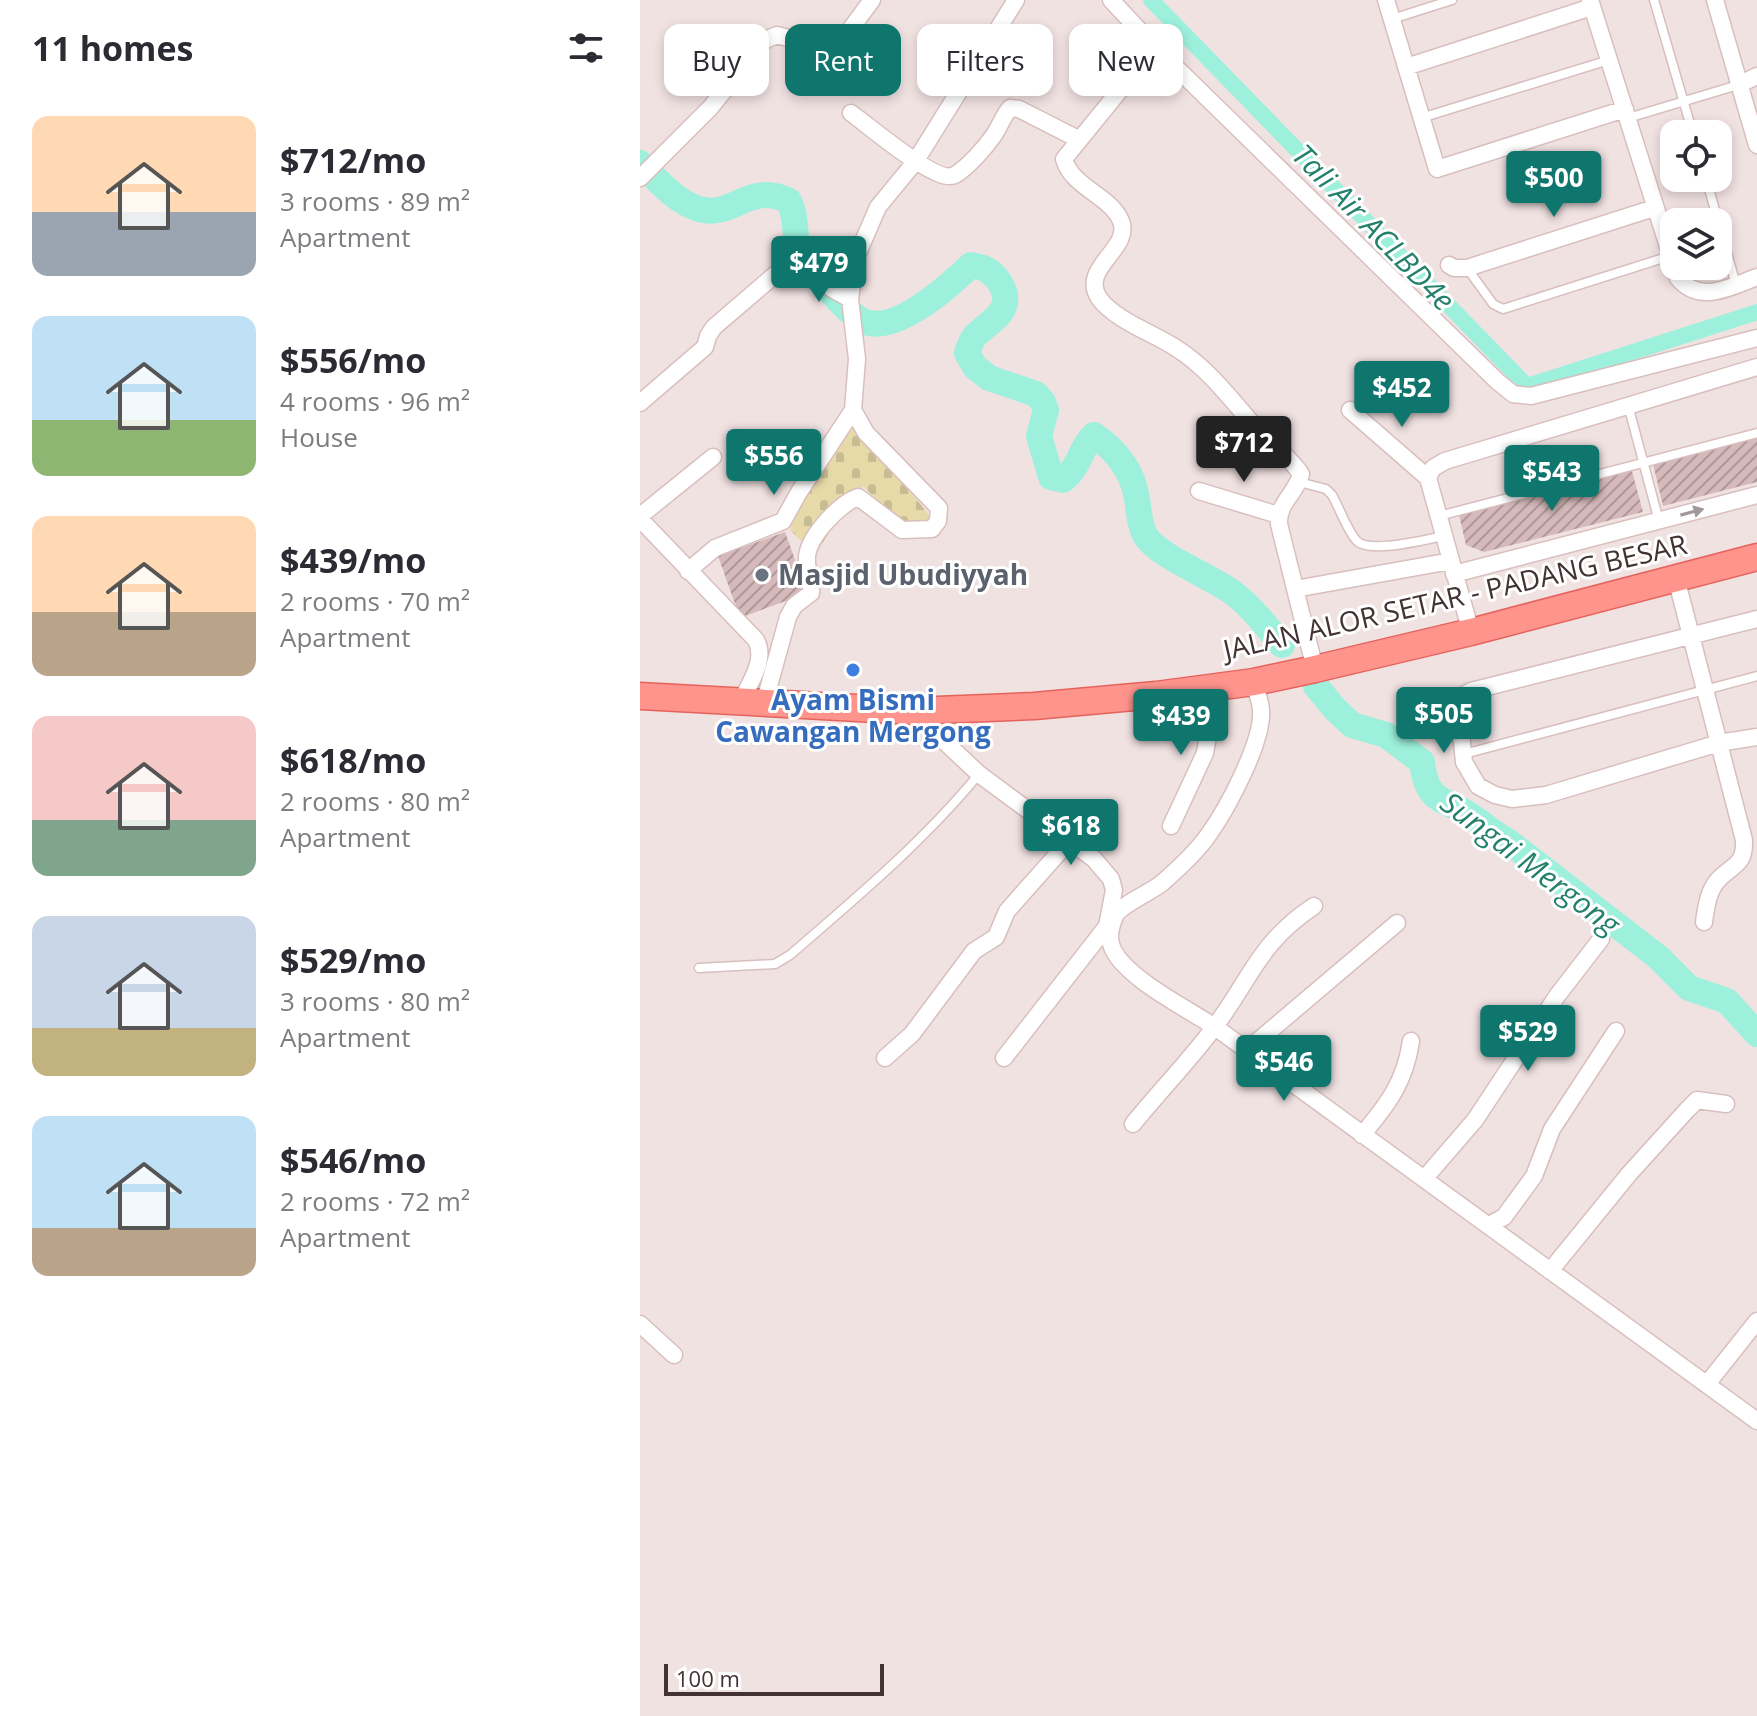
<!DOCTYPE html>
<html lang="en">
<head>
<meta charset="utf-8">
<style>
	:root { --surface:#fff; --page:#f2f2f3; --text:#2b2b33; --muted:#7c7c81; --accent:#0f766e }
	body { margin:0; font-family:"Open Sans",sans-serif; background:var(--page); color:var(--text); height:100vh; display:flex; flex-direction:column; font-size:30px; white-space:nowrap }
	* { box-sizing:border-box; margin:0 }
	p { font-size:26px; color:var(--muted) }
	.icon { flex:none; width:44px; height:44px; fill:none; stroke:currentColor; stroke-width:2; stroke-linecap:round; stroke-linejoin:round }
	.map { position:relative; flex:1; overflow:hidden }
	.panel { display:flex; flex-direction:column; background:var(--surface); width:640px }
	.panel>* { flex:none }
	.guide { position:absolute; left:24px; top:24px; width:760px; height:72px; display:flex; gap:16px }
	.tools { position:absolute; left:1020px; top:120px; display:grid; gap:16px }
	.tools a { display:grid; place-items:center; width:72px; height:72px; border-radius:16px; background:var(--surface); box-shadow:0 4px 12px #0003; font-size:40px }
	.scale { position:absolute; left:24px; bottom:20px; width:220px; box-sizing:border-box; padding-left:8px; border:4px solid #433233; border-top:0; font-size:22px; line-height:28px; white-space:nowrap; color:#433233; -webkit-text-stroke:6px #fff; paint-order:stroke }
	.price { position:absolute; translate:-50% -68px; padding:0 18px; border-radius:8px; background:var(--accent); color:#fff; font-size:26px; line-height:52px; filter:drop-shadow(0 2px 4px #0008) }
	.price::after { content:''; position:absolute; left:50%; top:48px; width:24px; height:18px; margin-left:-12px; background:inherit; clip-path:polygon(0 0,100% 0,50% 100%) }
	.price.selected { background:#222; color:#fff }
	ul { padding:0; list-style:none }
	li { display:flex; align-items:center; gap:24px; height:200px; padding:0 32px }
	li span { display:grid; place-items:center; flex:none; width:224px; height:160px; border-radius:16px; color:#555 }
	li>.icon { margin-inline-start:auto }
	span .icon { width:96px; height:96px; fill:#fffc; stroke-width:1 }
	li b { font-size:34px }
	h2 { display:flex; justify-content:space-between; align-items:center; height:96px; padding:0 32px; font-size:34px }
	.tag { padding:0 28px; border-radius:16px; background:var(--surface); box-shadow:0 4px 12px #0003; font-size:28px; line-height:72px }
	.tag.selected { background:var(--accent); color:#fff }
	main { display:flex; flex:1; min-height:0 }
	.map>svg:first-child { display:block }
	.cemetery { fill:url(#cemetery-stones) }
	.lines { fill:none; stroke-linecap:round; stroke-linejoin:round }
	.canal { stroke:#9cf0dc; stroke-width:16 }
	.river { stroke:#9cf0dc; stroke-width:26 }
	.building { fill:url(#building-hatch) }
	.service-casing { stroke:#d8bfbe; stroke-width:11 }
	.minor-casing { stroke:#d8bfbe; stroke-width:19 }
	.primary-casing { stroke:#e5635c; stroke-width:29 }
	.service { stroke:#fff; stroke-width:8 }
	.minor { stroke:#fff; stroke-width:16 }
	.primary { stroke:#ff948d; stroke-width:26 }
	.oneway { fill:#a19899 }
	.worship-dot { fill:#6b7280; stroke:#fff; stroke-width:3 }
	.shop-dot { fill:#3f7fe0; stroke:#fff; stroke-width:3 }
	.labels { text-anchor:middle; stroke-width:6; stroke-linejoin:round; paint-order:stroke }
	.worship-label { font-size:28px; font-weight:bold; fill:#5b616d; stroke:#fff; text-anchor:start }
	.street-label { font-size:28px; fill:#433233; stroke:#fff }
	.shop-label { font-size:28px; font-weight:bold; fill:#366cbe; stroke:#fff }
	.water-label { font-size:30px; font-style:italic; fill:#23806a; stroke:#fff }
</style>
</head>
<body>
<main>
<section class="panel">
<h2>11 homes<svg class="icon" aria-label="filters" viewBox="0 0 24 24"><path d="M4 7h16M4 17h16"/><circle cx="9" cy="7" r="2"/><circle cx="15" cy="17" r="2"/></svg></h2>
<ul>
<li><span style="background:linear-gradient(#ffd9b3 60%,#9aa5b1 0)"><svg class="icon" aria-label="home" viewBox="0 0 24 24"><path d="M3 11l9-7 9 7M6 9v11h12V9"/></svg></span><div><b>$712/mo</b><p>3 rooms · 89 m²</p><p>Apartment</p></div></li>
<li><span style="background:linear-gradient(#bfe0f5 65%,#8fb573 0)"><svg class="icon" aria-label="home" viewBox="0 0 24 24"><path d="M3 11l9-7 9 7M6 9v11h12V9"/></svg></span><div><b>$556/mo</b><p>4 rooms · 96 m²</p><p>House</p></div></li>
<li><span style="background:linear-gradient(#ffd9b3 60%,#b9a48a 0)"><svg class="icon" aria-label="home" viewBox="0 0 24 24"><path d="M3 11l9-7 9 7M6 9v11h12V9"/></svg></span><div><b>$439/mo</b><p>2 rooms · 70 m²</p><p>Apartment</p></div></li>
<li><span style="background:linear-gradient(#f6c9c9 65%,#7fa58c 0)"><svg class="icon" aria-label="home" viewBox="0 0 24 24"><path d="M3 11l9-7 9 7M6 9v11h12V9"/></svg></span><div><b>$618/mo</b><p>2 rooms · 80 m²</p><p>Apartment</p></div></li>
<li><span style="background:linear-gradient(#c9d6e8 70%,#c2b280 0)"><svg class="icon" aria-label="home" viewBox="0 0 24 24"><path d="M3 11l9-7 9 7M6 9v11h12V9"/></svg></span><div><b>$529/mo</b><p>3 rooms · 80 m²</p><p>Apartment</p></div></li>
<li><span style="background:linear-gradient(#bfe0f5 70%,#b9a48a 0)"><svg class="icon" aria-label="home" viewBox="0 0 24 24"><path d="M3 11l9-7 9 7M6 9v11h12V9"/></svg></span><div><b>$546/mo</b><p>2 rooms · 72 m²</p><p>Apartment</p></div></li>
</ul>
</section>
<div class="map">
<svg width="1117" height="1716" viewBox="0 0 1117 1716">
	<defs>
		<pattern id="cemetery-stones" width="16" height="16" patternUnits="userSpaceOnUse" patternTransform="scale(2)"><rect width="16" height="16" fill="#e7daa9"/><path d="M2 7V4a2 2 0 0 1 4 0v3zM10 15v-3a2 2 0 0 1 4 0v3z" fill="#c7bc92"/></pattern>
		<pattern id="building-hatch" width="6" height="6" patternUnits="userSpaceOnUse" patternTransform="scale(2)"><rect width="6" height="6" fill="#d6babb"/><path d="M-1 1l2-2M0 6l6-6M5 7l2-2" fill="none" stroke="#af9899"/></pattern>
	</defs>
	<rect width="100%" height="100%" fill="#f1e2e2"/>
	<path class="cemetery" d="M209,421c25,35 57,63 83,98l-7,9 -20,1 -42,-43 -30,39 -17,30 -26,-25 8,-24z"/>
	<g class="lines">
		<path class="canal" d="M511,0l376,386 230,-74"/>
		<path class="river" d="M0,163c18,17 34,38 59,46 34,10 50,-28 90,-8 10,19 3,43 13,60 6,11 18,19 26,28 10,11 19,22 31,30 32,21 91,-34 112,-54 13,2 19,5 27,15 20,28 -5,39 -23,56 -4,4 -6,11 -8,17l8,14 14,11 47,16 7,8 3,8 -7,26 12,41 12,3c19,-16 16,-31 31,-45 23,16 39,36 43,64 2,11 2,25 8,36 12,21 65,41 87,57 20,15 34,34 50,53
			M676,686l19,23 17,16 34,10 36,27c5,43 22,35 49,54 14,9 23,18 38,26l149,115 31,31 38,13 30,33"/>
	</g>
	<path class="building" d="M1117,438v44l-94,24 -10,-42z
		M992,471l11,41 -159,40 -18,-7 -7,-30z
		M145,532l22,61 -67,25 -22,-62z"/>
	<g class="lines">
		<g class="service-casing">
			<path id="service" d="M1014,0l39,134
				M752,19l60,-19
				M781,118l188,-58
				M988,118l110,-33
				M1066,178l30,107
				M827,268l26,36 10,5 167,-53
				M988,405l31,116
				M659,482l27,7 6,6c8,14 14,33 24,45 12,15 70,-1 88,-4
				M799,516l318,-83
				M824,754l293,-78
				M59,968l76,-4 15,-9c66,-57 133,-113 189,-181"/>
		</g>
		<g class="minor-casing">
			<path id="minor" d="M471,0l44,47 342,334 16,13 18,2 226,-58
				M746,0l51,169 188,-60
				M950,0l88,278c22,26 50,10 79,-1
				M1075,0l42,145
				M515,47l-91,112c8,29 46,36 57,62 11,28 -42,47 -22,77 14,21 56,36 77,50 30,19 51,46 74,73 16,18 37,33 51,53 -5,20 -23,28 -22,50l36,145
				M766,67l186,-60
				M1098,85l19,-9
				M211,113c17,12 86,72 104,62 14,-9 30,-27 39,-40 6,-9 9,-19 16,-27l9,1 59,30
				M0,178l70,-70 55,-68 12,-5 49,13 12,-2 34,-46
				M809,265l5,3h13l187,-60
				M0,403l65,-56 3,-11 6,-9 70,-60 27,1 21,21 18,10
				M710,410l78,68
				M559,491l79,24
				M0,516l73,-59
				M0,519l116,121c11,20 -7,44 -16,63
				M48,571l27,-23 68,-27 16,-29 54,-82
				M814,574l303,-79
				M1036,578l68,262c1,26 -11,24 -26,40 -10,11 -12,28 -14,42
				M655,589l156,-28
				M1117,619l-286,72 -9,5 -4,9 6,57 14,24 17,9 17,4 34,-4 173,-52 38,-6
				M831,632l-43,-154 5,-10 12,-7 312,-94
				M614,682c2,9 7,20 7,29 2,31 -34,98 -52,123 -12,18 -31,35 -47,49 -11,9 -39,21 -46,31 -4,8 -8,22 -5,30 8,31 77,65 104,83l542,394
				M124,704l24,-87 6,-11 17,-13c1,-12 -4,-21 -4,-32 -2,-22 32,-57 51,-64l44,33 30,-1 6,-8 1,-13 -73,-75 -13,-23 4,-51 -7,-60 5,-39 23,-53 37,-45 101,-162
				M272,711l67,63 115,85 17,20 3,11 -7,36 -103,132
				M531,826l34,-73 7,-39 -4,-26
				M606,1051l151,-128
				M245,1058l27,-24 62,-83 22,-14 11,-26 63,-71
				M493,1124c26,-32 55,-62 80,-95 37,-48 45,-86 101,-123
				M722,1135c26,-31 43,-53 49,-94
				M784,1179l51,-59 82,-124 44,-57
				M849,1225l15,-8 30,-41 18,-47 64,-98
				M910,1271l79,-97 58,-64 10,-10 29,4
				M0,1324l34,31
				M1067,1384l50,-63"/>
		</g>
		<g class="primary-casing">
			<path id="primary" d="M0,696l272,15 122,-5 122,-11 98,-13 61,-13 156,-37 286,-75"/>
		</g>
		<use href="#service" class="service"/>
		<use href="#minor" class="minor"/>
		<use href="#primary" class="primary"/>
	</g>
	<defs><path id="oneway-solid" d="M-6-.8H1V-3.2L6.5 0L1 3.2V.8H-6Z" transform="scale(2)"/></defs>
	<use class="oneway" href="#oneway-solid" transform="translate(1052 512) rotate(-15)"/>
	<circle class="worship-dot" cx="122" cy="575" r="8"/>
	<circle class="shop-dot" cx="213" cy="670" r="8"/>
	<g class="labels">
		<g class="worship-label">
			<text x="138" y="585">Masjid Ubudiyyah</text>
		</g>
		<g class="street-label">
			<text transform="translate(815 597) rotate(-13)" y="10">JALAN ALOR SETAR - PADANG BESAR</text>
		</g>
		<g class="shop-label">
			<text x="213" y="710">Ayam Bismi<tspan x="213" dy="32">Cawangan Mergong</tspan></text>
		</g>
		<g class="water-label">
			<text transform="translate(733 228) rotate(46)" y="10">Tali Air ACLBD4e</text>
			<text transform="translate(890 864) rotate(37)" y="10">Sungai Mergong</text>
		</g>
	</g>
</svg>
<div class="tools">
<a><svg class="icon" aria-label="locate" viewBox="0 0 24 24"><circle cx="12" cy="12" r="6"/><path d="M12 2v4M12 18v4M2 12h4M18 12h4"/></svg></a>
<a><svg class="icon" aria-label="layers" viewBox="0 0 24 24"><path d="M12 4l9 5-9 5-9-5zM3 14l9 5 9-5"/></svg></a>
</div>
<div class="scale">100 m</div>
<b class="price" style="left:914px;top:219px">$500</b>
<b class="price" style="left:179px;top:304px">$479</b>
<b class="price" style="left:762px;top:429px">$452</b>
<b class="price selected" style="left:604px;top:484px">$712</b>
<b class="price" style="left:134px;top:497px">$556</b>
<b class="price" style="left:912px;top:513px">$543</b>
<b class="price" style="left:804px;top:755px">$505</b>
<b class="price" style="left:541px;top:757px">$439</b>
<b class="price" style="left:431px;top:867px">$618</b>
<b class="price" style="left:888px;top:1073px">$529</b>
<b class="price" style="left:644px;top:1103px">$546</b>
<div class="guide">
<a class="tag">Buy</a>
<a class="tag selected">Rent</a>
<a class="tag">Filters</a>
<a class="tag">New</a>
</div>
</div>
</main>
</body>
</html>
